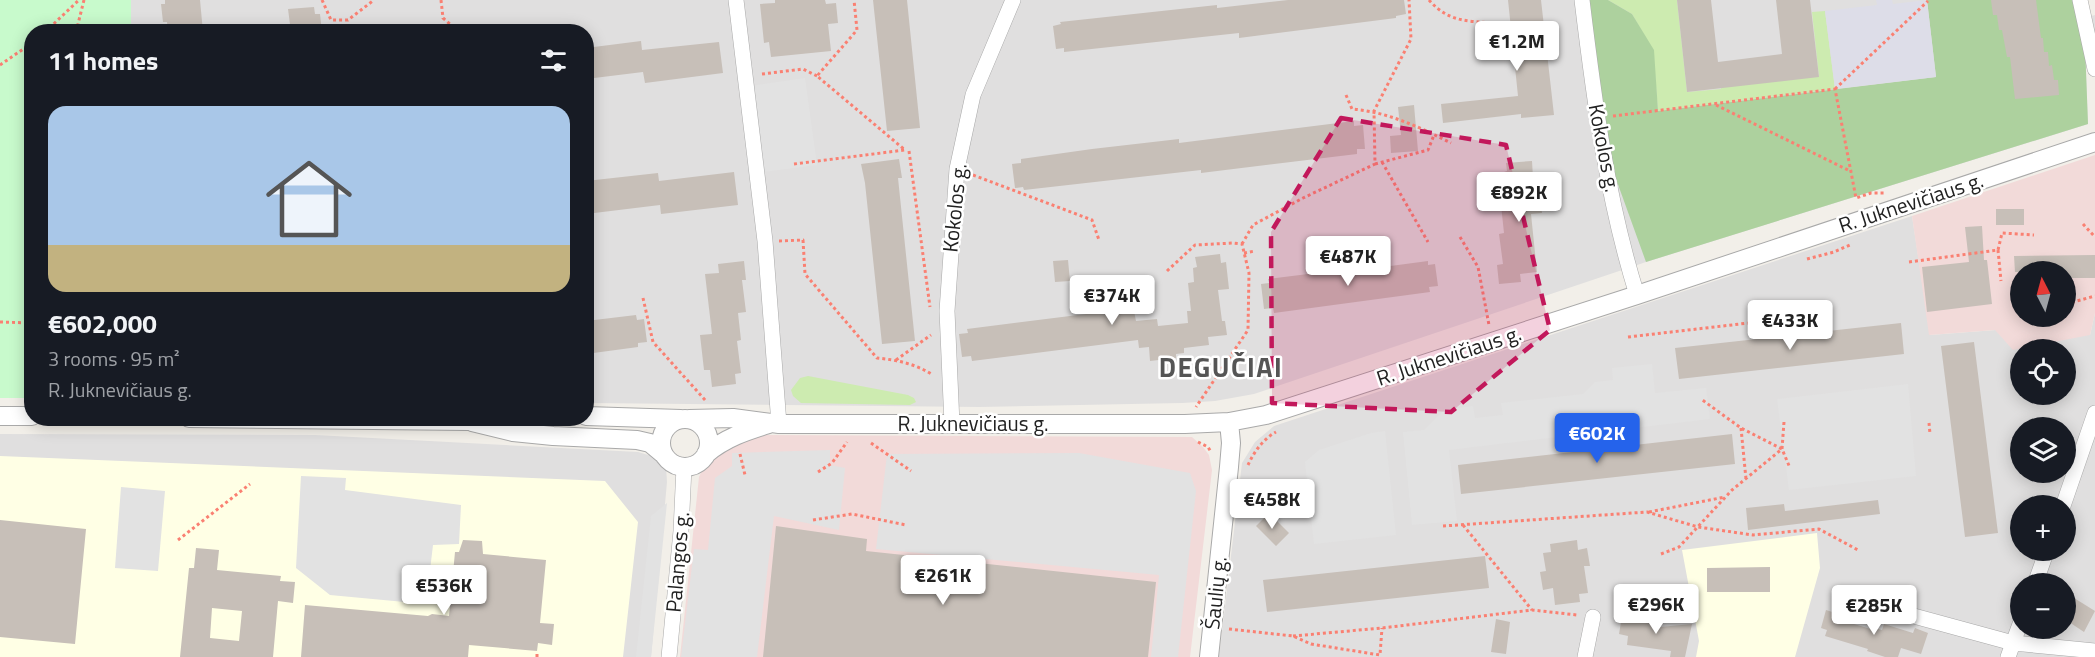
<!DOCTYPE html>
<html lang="en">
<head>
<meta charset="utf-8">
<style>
	:root { --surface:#171b24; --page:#20242c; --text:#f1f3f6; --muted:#9ea1a6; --line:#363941; --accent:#2563eb }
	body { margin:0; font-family:"Titillium Web",sans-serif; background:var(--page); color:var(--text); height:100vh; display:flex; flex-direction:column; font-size:22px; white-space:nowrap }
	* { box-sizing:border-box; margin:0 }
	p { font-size:20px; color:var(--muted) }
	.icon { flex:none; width:33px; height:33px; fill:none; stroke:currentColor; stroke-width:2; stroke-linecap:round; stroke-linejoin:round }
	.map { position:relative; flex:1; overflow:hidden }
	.panel { position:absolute; left:24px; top:24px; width:570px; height:402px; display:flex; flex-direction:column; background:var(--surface); border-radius:24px; box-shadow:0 3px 15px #0003 }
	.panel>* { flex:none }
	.needle { width:39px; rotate:354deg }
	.controls { position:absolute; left:2010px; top:261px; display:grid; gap:12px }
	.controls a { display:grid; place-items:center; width:66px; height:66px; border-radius:50%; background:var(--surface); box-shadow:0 3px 15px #0003; font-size:30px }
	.price { position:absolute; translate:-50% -51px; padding:0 14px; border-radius:6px; background:#fff; color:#222; font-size:20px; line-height:39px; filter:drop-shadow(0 2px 3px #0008) }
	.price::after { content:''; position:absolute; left:50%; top:36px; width:18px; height:14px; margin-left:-9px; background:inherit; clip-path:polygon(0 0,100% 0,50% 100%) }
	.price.selected { background:var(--accent); color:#fff }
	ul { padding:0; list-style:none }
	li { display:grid; align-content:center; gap:12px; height:318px; padding:0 24px }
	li+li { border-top:2px solid var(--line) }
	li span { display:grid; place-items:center; height:186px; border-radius:18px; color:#555 }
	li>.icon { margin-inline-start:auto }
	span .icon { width:108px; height:108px; fill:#fffc; stroke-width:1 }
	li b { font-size:26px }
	h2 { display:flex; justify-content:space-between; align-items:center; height:72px; padding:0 24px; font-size:26px }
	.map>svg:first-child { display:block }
	.residential { fill:#e0dfdf; fill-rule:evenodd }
	.commercial { fill:#f2dad9; fill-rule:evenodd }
	.education { fill:#ffffe5 }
	.grass { fill:#cdebb0 }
	.forest { fill:#add19e }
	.park { fill:#c8facc }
	.parking { fill:#e2e2e2 }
	.plaza { fill:#dddde8 }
	.building { fill:#c7bfb8; fill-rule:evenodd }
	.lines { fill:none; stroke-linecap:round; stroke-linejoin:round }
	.minor-casing { stroke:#a9a9a9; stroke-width:16 }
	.tertiary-casing { stroke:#a9a9a9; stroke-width:20 }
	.path { stroke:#fa8072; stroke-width:3; stroke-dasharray:3 3; stroke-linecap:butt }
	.minor { stroke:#fff; stroke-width:15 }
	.tertiary { stroke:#fff; stroke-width:18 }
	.marked { fill:#c2185b; fill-opacity:0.2; stroke:#c2185b; stroke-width:4.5; stroke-dasharray:12 8; stroke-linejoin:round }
	.labels { text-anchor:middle; stroke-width:5; stroke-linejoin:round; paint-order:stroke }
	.street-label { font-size:21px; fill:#222; stroke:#fff }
	.district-label { font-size:27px; font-weight:bold; letter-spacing:1.5px; fill:#555; stroke:#fff }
</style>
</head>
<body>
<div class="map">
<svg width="2095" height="657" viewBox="0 0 2095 657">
	<rect width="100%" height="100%" fill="#f2efe9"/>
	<path class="residential" d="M131,0h1949l4,18 11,-3v54l-11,-46 4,101 -442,138 -392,132 -39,7 -33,2 -203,4 -392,-4 -1,-371 -455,-1z
		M1912,216l18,119 66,-5 94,5 5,-22v344h-876l23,-194 13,-21 19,-16zM2020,350h46v44h-46zM2020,428h46v44h-46zM2020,506h46v44h-46zM2020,584h46v44h-46z
		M0,434l315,1 323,17 17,5 11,10 1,15 -16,175h-651z"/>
	<path class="commercial" d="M2095,155v158l-5,22 -77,15 -18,-20 -66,5 -17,-119zM2020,272h46v44h-46z
		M760,435l432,2 11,10 6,8 3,15 -22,187h-510l19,-180 6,-13 10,-12z"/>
	<path class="education" d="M0,456l605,25 33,41 -15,135h-623z
		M1817,533l3,35 -25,89h-99l3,-16 -17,-91z"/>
	<path class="grass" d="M1608,0h69l10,92 34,-3 -1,-10 99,-2 -7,-65 13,-1 10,78 -177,22 -5,-61 -21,-36z
		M808,376l100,19 6,3 2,4 -6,3 -109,-2 -8,-7 -2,-6 9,-12z"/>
	<path class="forest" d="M1582,0h26l24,14 22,36 4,61 278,-34 -9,-77h153l4,18 4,106 -442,138 -48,-133z"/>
	<path class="park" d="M0,0h131v31l-99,1 -1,366h-31z"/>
	<path class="parking" d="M805,78l12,87 -54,7 -12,-86z
		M1652,364l3,29 51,-5 4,31 -261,31 8,71 -45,4 -9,-93 21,-2 20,-20 29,-4 2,12 28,-3 -2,-12 82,-9 12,-12 18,-2 -1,-12z
		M1908,384l8,92 -127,14 -12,-91z
		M1385,431l11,104 -82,9 -9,-82 14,-12 52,-17z
		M830,450v15l15,3 -6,62 -65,-14 -17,141h-76l13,-108 14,1 7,-72 17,-12v-13z
		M1079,453l111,20 6,18 -18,166h-27l8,-82 -283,-26 11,-95z
		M301,476l45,2 -1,12 116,15 -2,39 -26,1 -7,59 -96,-9 -34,-27z
		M121,487l44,4 -7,80 -43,-3z
		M667,503l-16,154h-15l15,-141z"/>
	<path class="plaza" d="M1876,0h16l1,4 34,-4 9,77 -101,12 -10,-78 52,-6z"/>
	<path class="building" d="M165,0h35l3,32h-35l-1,-10h-4l-2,-18h4z
		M775,0h50l1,4 10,-1 2,20 -10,1 3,27 -60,6 -2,-15 -5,1 -4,-39 15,-1z
		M873,0h34l13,128 -33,3z
		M1288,0h116l2,14 -10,2v2l-157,20v-5l-175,19v-4l-8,1 -3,-23 8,-2 -1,-2 157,-17v3z
		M1508,0h33l13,115 -33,3v-4l-78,9 -2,-19 77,-8z
		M1677,0h34l7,62 64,-8 -6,-54h34l9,77 -132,15z
		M1991,0h45l5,38h2l1,14h4l1,14 3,-1 2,15h4l1,15 -44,4 -5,-42h-3l-5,-27h-3l-2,-15h-4z
		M314,7l1,7h5l2,18h-31l-3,-23z
		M641,41l1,9 77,-8 4,31 -78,10 -2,-11 -57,7v-31z
		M1414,105l4,46 -27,2 -1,-17 11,-1 -3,-28z
		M1354,121v5l9,-1 2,24h-8v5l-156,19v-3l-177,20 -1,-3 -8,1 -3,-24 9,-1v-4l71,-10 87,-10v4z
		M899,159l3,19h-4l17,163 -33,3 -17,-161 -4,-19z
		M1532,161l1,17h5l4,35 -11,1 6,58 -17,2 1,8 -22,2 -2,-19 6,-1 -4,-30 5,-1 -3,-28 6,-1 -3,-32 3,-1 -1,-8z
		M734,172l4,33 -77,9 -1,-9 -74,9v-33l72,-8 1,8z
		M1996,209h28v16h-28z
		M1982,226l2,34h3l5,44 -65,8 -5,-45 47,-5 -4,-35z
		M1220,254l1,9 5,-1 3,27 -11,1 4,31h3l2,14 -19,2 1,8 -25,3v5l-8,1v4l-26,3 -1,-14 -10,1 -1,-8 -166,21 -1,-5 -9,1 -3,-23 9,-1 -1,-4 159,-20v3l8,-1 2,10 21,-2 1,7 30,-3 -1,-12h4l-3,-28 6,-1 -1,-14 4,-1 -2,-10z
		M2095,255v23h-29v-6h-51l-1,-16z
		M1068,260l2,21 -15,1 -2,-21z
		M744,261l2,19h-4l4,32 -8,1 3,27 -4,1 4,32 -6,1 1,10 -24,3 -2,-17h-6l-4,-35 12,-1 -7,-60 14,-1 -1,-9z
		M1428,261v4l7,-1 3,22 -9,1 1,5 -156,21 -1,-5 -9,1 -3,-25 8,-1 -1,-4 72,-9 1,2 42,-6v1z
		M636,315l1,5 7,-1 3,23 -9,1v4l-52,7v-33z
		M1901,323l3,31 -225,25 -4,-31z
		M1974,342l24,191 -33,4 -24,-191z
		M1732,434l3,30 -274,30 -3,-29z
		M1878,500l2,14 -132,16 -2,-22 38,-4 1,7z
		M1269,513l20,20 -13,13 -20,-20z
		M0,520l86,9 -11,115 -75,-7z
		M776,526l91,13 -1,12 290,31 -8,75h-385z
		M463,540l19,1 1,13 63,6 -6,63 14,1 -2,21 -14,-2 -1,8 -68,-6 -1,12h-167l4,-52 123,11 4,-2 17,2 6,-64h4z
		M1577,540l1,10 9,-2 3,18h-6l4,27 -9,1 1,8 -25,3 -2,-17 -10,2 -3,-18 6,-1 -3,-18 8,-1 -1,-8z
		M196,548l23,2 -2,20 64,6 -1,5 15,1 -2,21 -15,-2 -5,56h-93l9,-89h5zM212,608l30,3 -3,30 -29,-3z
		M1485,556l4,32 -222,24 -4,-32z
		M1770,567v25h-63v-24z
		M2066,593l29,18 -11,21 -18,-12z
		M1826,610l19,6 -1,5 30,9 1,-2 7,2 2,-6 29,9 2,-5 13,5 -7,21 -20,-6 -3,9h-13l-18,-6 1,-2 -43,-13 2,-6 -6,-2z
		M1645,613l17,3 -2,11 32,-3 -7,33h-15l1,-6 -44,-6 1,-9 -9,-2 3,-18 23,3z
		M1496,619l14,3 -4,32 -15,-2z"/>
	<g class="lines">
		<g class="minor-casing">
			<path id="minor" d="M736,0l29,241 14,183
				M1582,0c12,99 25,199 55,295
				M2080,0l15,69
				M952,424l-5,-113 10,-142 16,-74 40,-95
				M2063,506l32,-93
				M2035,584l12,-34
				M1855,600l158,43 82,8
				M669,657l12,-126 3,-64
				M1585,657l8,-40
				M2008,657l12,-33"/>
		</g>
		<g class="tertiary-casing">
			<path id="tertiary" d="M0,416h32
				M586,416l95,3
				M189,418l279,3 19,-3
				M661 443a24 24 0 1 1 48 0a24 24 0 1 1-48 0Z
				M689,419l44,-1 46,6h406l44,-2 37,-7 371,-120 458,-153
				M472,422l41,10 40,4 84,4 13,3 12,10
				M706,454c19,-16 40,-23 63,-30
				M1209,657l20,-190 2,-24 -2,-21"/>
		</g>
		<path class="path" d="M322,0l9,20h17l26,-20
			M441,0l2,18 16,14
			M1429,0c19,22 38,21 65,23
			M45,32l34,-32
			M76,32l8,-32
			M0,65l32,-22
			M762,74l41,-5 14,7
			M1835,89l93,-88
			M1346,95l6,14c36,3 67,18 99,34
			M1716,105l136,67
			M1613,116l222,-27 21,109 15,-5h13
			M909,151l21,156
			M1382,162l46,80
			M794,164l111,-14 -88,-74 40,-46 -3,-30
			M1375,164l53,-14 6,-15
			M973,175l119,45 7,20
			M2083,224l12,13
			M1460,237l18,30 11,58
			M779,241l24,-1 2,34 72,84c20,2 39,6 56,17
			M1242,244l11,-19 50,-27 72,-34 -1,-53 37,-72 -2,-39
			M1998,250l3,31
			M1244,253l11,-2
			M1807,259l27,-7 18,-8
			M1909,262l89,-12 4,-17 32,2
			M1167,271l28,-26 38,-2 9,1 7,29 -1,57 -52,77
			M643,298l10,44 53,59
			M2066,304l29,-8
			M0,322l32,1
			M1628,337l155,-18 9,-9
			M896,360l35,-25
			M1784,422l-2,27 8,19
			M1929,423l1,11
			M1741,428l5,51
			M1198,442l10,5 3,5
			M871,443l40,28
			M740,454l5,21
			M1248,465c6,-13 15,-26 28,-33
			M818,472l14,-9 15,-21
			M1649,512l76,-15
			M813,520l39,-6 54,11
			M1463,525l69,85
			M1443,526l204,-14 51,15 55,8 66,-6 39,21
			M178,540l72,-56
			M1661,554l18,-7 53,-57 50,-41 -41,-21 -40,-29
			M1229,629l64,7 18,8 69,11 2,-27
			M1293,636l89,-8 150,-18 45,5
			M537,657v-6"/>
		<use href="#minor" class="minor"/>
		<use href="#tertiary" class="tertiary"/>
	</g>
	<path class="marked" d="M1341,118l165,27 44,185 -99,82 -179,-9 -1,-171z"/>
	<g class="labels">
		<g class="street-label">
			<text transform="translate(1604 148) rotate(79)" y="7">Kokolos g.</text>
			<text transform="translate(1911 203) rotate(-18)" y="7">R. Juknevičiaus g.</text>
			<text transform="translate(955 208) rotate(-84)" y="7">Kokolos g.</text>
			<text transform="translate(1449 356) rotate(-18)" y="7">R. Juknevičiaus g.</text>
			<text x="973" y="431">R. Juknevičiaus g.</text>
			<text transform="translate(678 562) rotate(-85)" y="7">Palangos g.</text>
			<text transform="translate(1216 593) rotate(-84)" y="7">Šaulių g.</text>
		</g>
		<g class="district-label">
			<text x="1221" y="377">DEGUČIAI</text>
		</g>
	</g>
</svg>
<div class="controls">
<a><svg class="needle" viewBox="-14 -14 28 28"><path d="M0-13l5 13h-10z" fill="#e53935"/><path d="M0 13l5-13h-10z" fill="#9ea1a6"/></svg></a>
<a><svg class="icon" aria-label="locate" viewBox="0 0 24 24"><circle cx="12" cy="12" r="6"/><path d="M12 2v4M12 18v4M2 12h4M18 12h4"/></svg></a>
<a><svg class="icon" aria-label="layers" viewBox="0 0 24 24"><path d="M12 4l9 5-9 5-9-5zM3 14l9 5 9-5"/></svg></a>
<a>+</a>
<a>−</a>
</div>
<b class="price" style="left:1517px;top:72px">€1.2M</b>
<b class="price" style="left:1519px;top:223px">€892K</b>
<b class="price" style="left:1348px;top:287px">€487K</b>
<b class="price" style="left:1112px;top:326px">€374K</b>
<b class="price" style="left:1790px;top:351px">€433K</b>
<b class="price selected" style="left:1597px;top:464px">€602K</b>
<b class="price" style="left:1272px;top:530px">€458K</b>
<b class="price" style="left:943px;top:606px">€261K</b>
<b class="price" style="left:444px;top:616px">€536K</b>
<b class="price" style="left:1656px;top:635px">€296K</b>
<b class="price" style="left:1874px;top:636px">€285K</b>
<section class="panel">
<h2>11 homes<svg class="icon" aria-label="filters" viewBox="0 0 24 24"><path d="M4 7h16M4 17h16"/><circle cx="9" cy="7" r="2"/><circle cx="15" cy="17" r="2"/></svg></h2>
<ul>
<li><span style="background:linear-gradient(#a9c7e8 75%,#c2b280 0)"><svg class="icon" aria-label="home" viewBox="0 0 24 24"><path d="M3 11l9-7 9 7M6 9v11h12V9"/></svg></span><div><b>€602,000</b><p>3 rooms · 95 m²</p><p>R. Juknevičiaus g.</p></div></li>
</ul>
</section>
</div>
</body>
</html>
